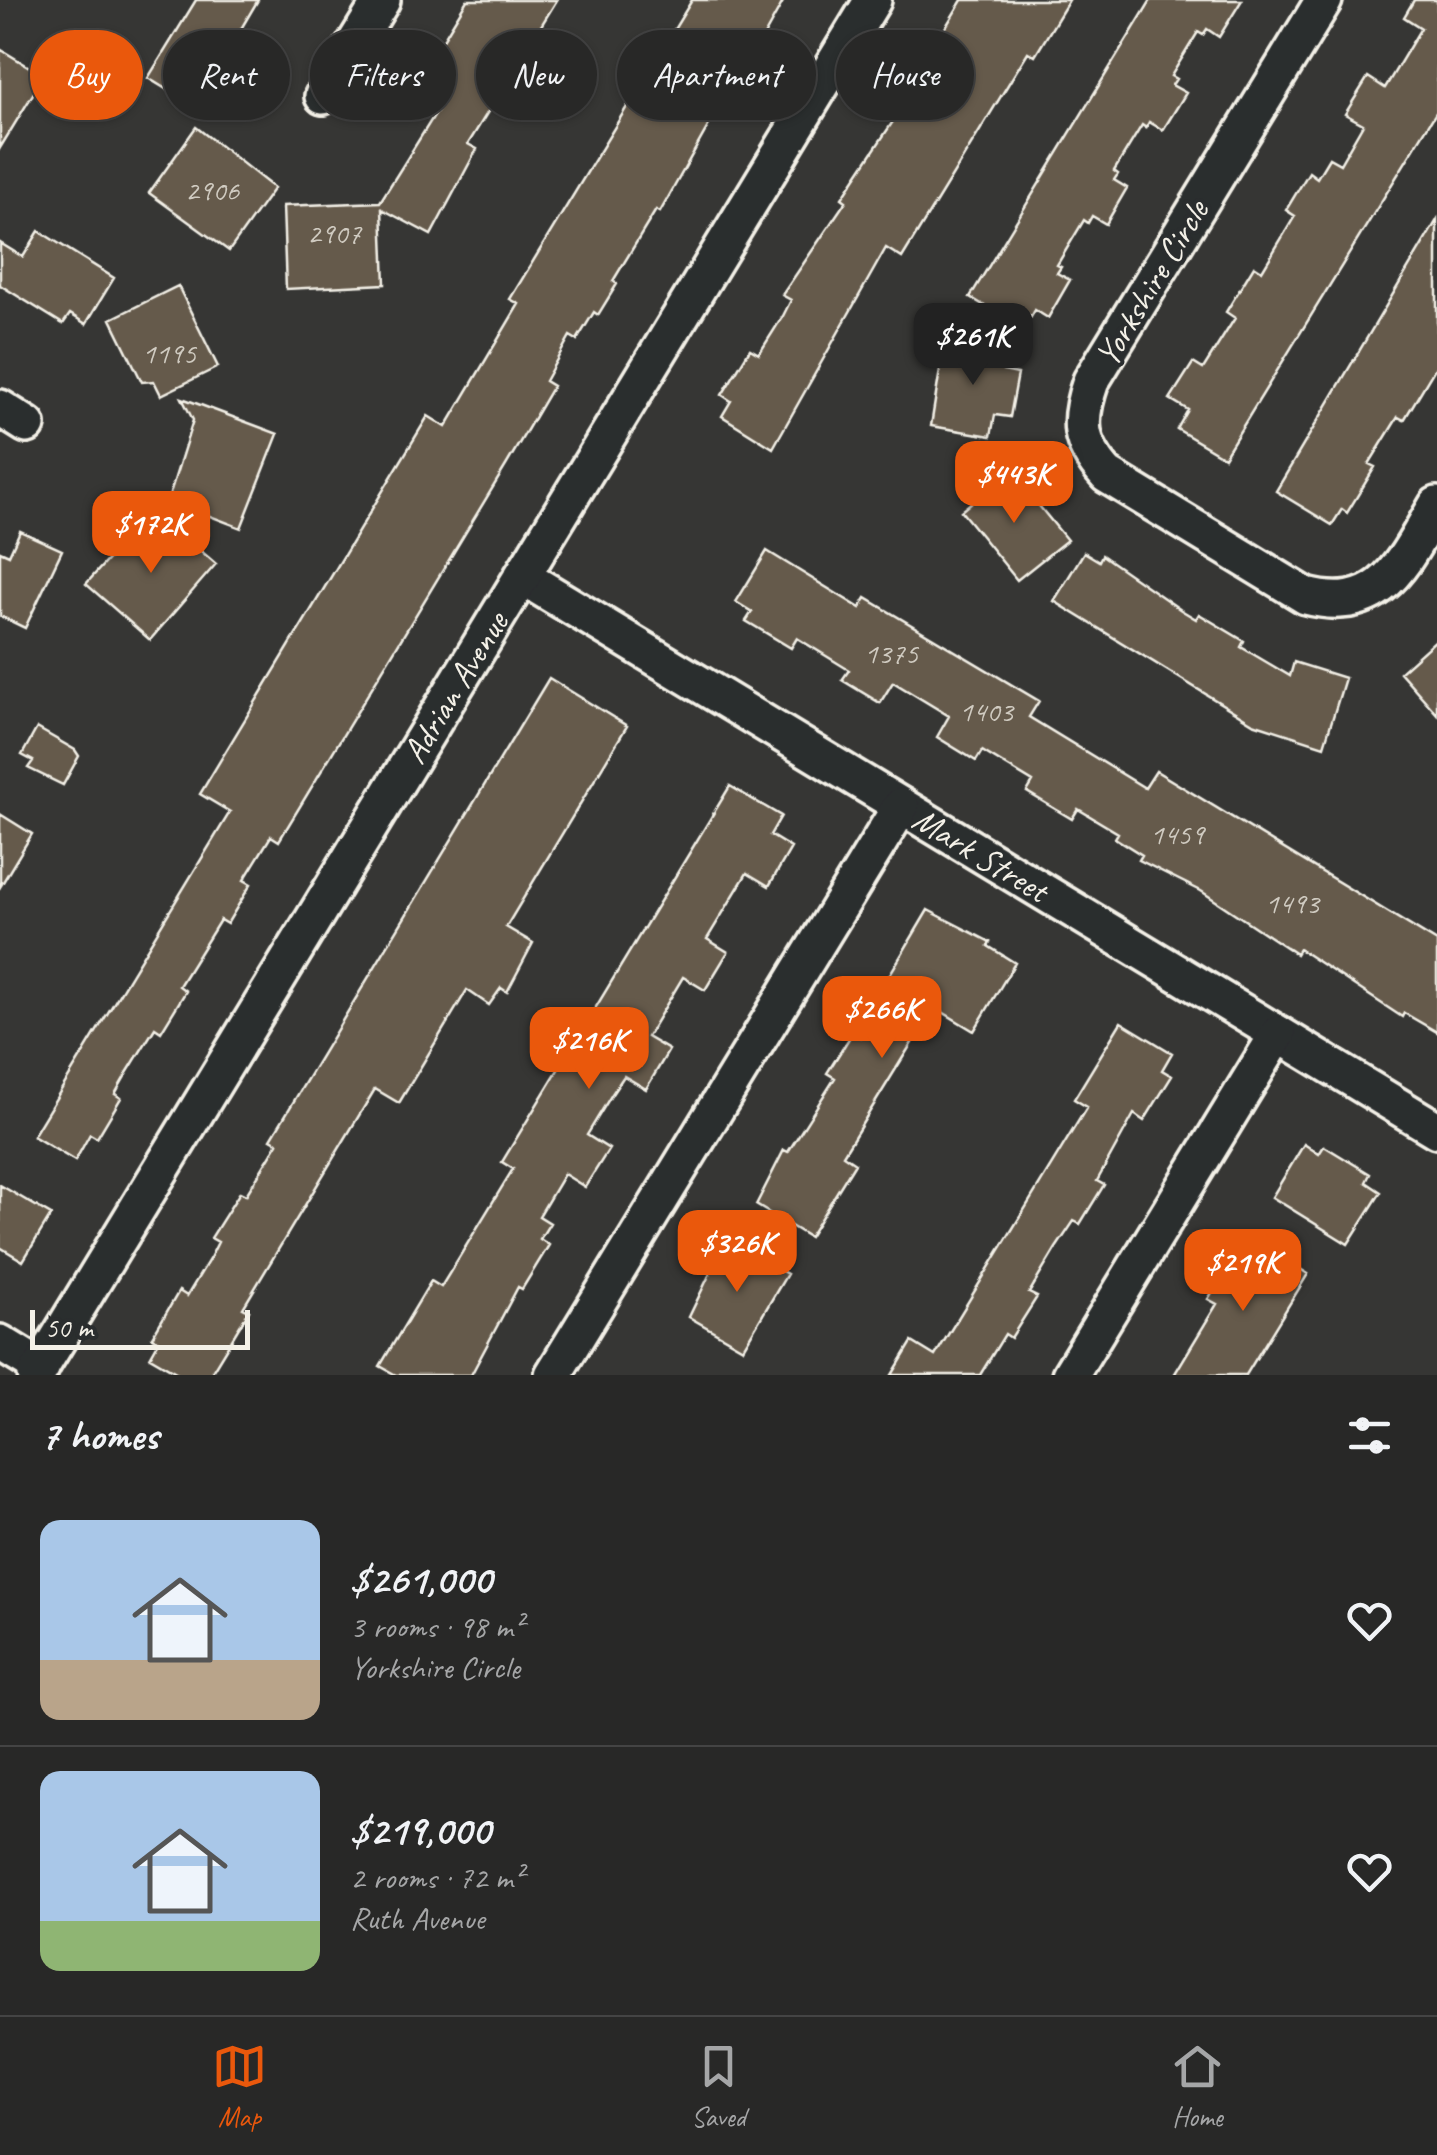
<!DOCTYPE html>
<html lang="en">
<head>
<meta charset="utf-8">
<style>
	:root { --surface:#282827; --page:#343433; --text:#f1f3f6; --muted:#a5a6a7; --line:#444; --accent:#ea580c }
	body { margin:0; font-family:Caveat,sans-serif; background:var(--page); color:var(--text); height:100vh; display:flex; flex-direction:column; font-size:38px; white-space:nowrap }
	* { box-sizing:border-box; margin:0 }
	p { font-size:32px; color:var(--muted) }
	.icon { flex:none; width:55px; height:55px; fill:none; stroke:currentColor; stroke-width:2; stroke-linecap:round; stroke-linejoin:round }
	.map { position:relative; height:1375px; overflow:hidden }
	.sheet { display:flex; flex-direction:column; background:var(--surface); flex:1 }
	.sheet>* { flex:none }
	.guide { position:absolute; left:30px; top:30px; width:1378px; height:90px; display:flex; gap:20px }
	.scale { position:absolute; left:30px; bottom:25px; width:220px; box-sizing:border-box; padding-left:10px; border:5px solid #f4f1e8; border-top:0; font-size:28px; line-height:35px; white-space:nowrap; color:#f4f1e8; -webkit-text-stroke:8px #2a2d2e; paint-order:stroke }
	.price { position:absolute; translate:-50% -85px; padding:0 22px; border-radius:20px; background:var(--accent); color:#fff; font-size:32px; line-height:65px; filter:drop-shadow(0 2px 5px #0008) }
	.price::after { content:''; position:absolute; left:50%; top:60px; width:30px; height:22px; margin-left:-15px; background:inherit; clip-path:polygon(0 0,100% 0,50% 100%) }
	.price.current { background:#222; color:#fff }
	ul { padding:0; list-style:none }
	li { display:flex; align-items:center; gap:30px; height:250px; padding:0 40px }
	li+li { border-top:2px solid var(--line) }
	li span { display:grid; place-items:center; flex:none; width:280px; height:200px; border-radius:20px; color:#555 }
	li>.icon { margin-inline-start:auto }
	span .icon { width:120px; height:120px; fill:#fffc; stroke-width:1 }
	li b { font-size:42px }
	h2 { display:flex; justify-content:space-between; align-items:center; height:120px; padding:0 40px; font-size:42px }
	.pill { padding:0 35px; border-radius:45px; background:var(--surface); box-shadow:0 2px 8px #0004,0 0 0 2px var(--line); font-size:35px; line-height:90px }
	.pill.current { background:var(--accent); color:#fff }
	.menu { display:flex; justify-content:space-around; align-items:center; height:140px; border-top:2px solid var(--line); background:var(--surface); font-size:28px; color:var(--muted) }
	.menu a { display:grid; justify-items:center; gap:5px }
	.menu .current { color:var(--accent) }
	.map>svg:first-child { display:block }
	.building { fill:#655a4c; stroke:#f4f1e8; stroke-width:2.5 }
	.lines { fill:none; stroke-linecap:round; stroke-linejoin:round }
	.street-casing { stroke:#f4f1e8; stroke-width:42 }
	.street { stroke:#2a2d2e; stroke-width:35 }
	.labels { text-anchor:middle; stroke-width:8; stroke-linejoin:round; paint-order:stroke }
	.number-label { font-size:30px; fill:#d0cbc1 }
	.street-label { font-size:35px; fill:#f4f1e8; stroke:#2a2d2e }
</style>
</head>
<body>
<div class="map">
<svg width="1437" height="1375" viewBox="0 0 1437 1375">
	<rect width="100%" height="100%" fill="#363634"/>
	<filter id="ink" filterUnits="userSpaceOnUse"><feTurbulence type="fractalNoise" baseFrequency=".01" numOctaves="2"/><feDisplacementMap in="SourceGraphic" scale="20" xChannelSelector="R" yChannelSelector="G"/><feConvolveMatrix kernelMatrix="1 2 1 2 8 2 1 2 1" color-interpolation-filters="sRGB"/></filter>
	<g filter="url(#ink)">
		<path class="building" d="M196,0h62l-23,39 5,4 -5,15 -33,53 -54,-33z
			M467,0h90l-89,144 9,5 -46,86 -49,-26 3,75 -99,5 -3,-83 97,-4 62,-99 -17,-10 6,-10 -10,-7z
			M692,0h92l-61,109 -4,-2 -59,105 -4,-2 -43,71 4,3 -19,31 -4,-3 -17,28 -7,-4 -25,45 8,5 -46,78 -228,377 -8,-5 -27,44 7,4 -24,40 -7,-4 -41,66 7,5 -25,41 -6,-4 -28,45 -12,21 6,4 -24,40 -7,-4 -15,27 -42,-25 197,-324 -30,-18 228,-378 18,11 73,-123 -9,-5z
			M962,0h107l-34,56 -7,-4 -126,206 -16,-10 -113,200 -51,-32 9,-15 -9,-6 28,-46 9,5 24,-38 8,-16 -9,-5 64,-94 -4,-3 66,-99 -4,-3z
			M1151,0h91l-23,37 -12,-8 -4,6 -5,-3 -27,44 5,3 -4,6 14,8 -23,37 -14,-8 -3,6 -4,-3 -28,46 4,3 -4,6 13,8 -21,36 -14,-8 -4,7 -4,-3 -27,45 4,2 -4,6 13,7 -22,38 -13,-8 -4,7 -5,-4 -8,13 -48,-29z
			M1414,0h23v111l-213,346 -47,-28 11,-19 -18,-11 23,-36 10,6 32,-51 -9,-6 28,-46 8,5 33,-55 -9,-6 23,-38 8,6 12,-20 11,6 23,-40 -18,-10 23,-37 17,11 36,-60 -17,-11z
			M0,49l44,27 -44,72z
			M196,127l78,61 -45,63 -80,-58z
			M1437,220v145l-33,55 -6,-3 -29,47 6,3 -28,46 -5,-4 -10,16 -56,-34z
			M39,231l75,47 -28,46 -16,-10 -7,10 -63,-39v-42l23,14z
			M178,286l40,81 -57,28 -7,-14 -12,1 -31,-63z
			M945,339l62,10 -4,22 15,3 -8,43 -15,-2 -4,21 -60,-10z
			M182,398l96,36 -37,94 -73,-28 25,-80z
			M1006,474l11,15 5,-4 45,55 -50,40 -56,-69z
			M157,513l59,51 -66,76 -64,-56 46,-51 4,5z
			M20,531l42,19 -37,78 -25,-12v-65l9,4z
			M767,551l93,57 6,-10 173,103 -10,16 116,71 11,-17 281,171v90l-33,-19 -2,4 -103,-68 -3,5 -95,-63 -62,-31 3,-5 -27,-17 3,-5 -40,-24 -6,10 -45,-27 6,-10 -51,-31 -6,10 -39,-24 12,-21 -56,-34 -13,21 -38,-23 7,-10 -52,-32 -6,10 -45,-27 6,-9 -16,-10z
			M1084,552l15,9 3,-6 79,55 15,9 3,-5 45,27 -3,6 49,29 4,-14 51,16 -21,68 -71,-23 -199,-122z
			M1437,639v75l-37,-42z
			M549,678l78,48 -121,201 27,16 -26,49 -6,-4 -12,17 -22,-15 -68,113 -24,-14 -132,219 6,3 -39,64h-29l-31,-18 9,-16 -7,-4 27,-46 8,5 23,-38 8,-16 -7,-4 29,-46 6,3 32,-52 -7,-4z
			M37,728l38,22 4,6 -16,29 -35,-17 5,-7 -11,-6z
			M730,786l51,30 -11,19 21,13 -22,38 -22,-13 -40,66 21,13 -23,38 -22,-13 -36,60 22,13 -23,39 -22,-13 -12,18 -25,41 22,14 -24,38 -21,-13 -25,42 11,7 -10,16 9,6 -27,44 -4,-2 -47,88h-75l-16,-9 51,-85 10,6 72,-118 -11,-7z
			M0,814l32,20 -32,53z
			M928,910l62,32 -2,4 27,17 -41,68 -40,-24 -91,148 12,8 -46,74 -53,-32 28,-55 4,2 47,-74 -8,-5 26,-41 7,5 33,-54 -6,-4z
			M1121,1022l51,31 -10,17 10,6 -28,45 -10,-7 -37,67 7,4 -24,39 -6,-3 -18,27 -27,45 8,4 -26,41 -6,-4 -25,41h-88l20,-33 23,14 152,-249 -13,-8z
			M1304,1144l15,10 5,-8 46,28 -4,8 15,10 -33,52 -76,-47z
			M0,1185l51,30 -28,46 -23,-14z
			M1257,1242l51,32 -48,78 -14,23h-72l43,-71 -9,-5 29,-46 10,6z
			M733,1243l54,31 -44,74 -54,-31 27,-56 5,3z"/>
		<g class="lines">
			<g class="street-casing">
				<g id="street">
					<path d="M1324,0l-233,381c-14,40 -13,62 16,94l199,121c77,20 97,-34 131,-91"/>
					<path d="M323,96l59,-96"/>
					<path d="M0,408l27,17"/>
					<path id="s1" d="M523,577l914,553"/>
					<path d="M0,1343l41,25"/>
					<path id="s2" d="M36,1375l837,-1375"/>
					<path d="M553,1375l348,-569"/>
					<path d="M1070,1375l208,-341"/>
				</g>
			</g>
			<use href="#street" class="street"/>
		</g>
	</g>
	<g class="labels">
		<g class="number-label">
			<text x="212" y="200">2906</text>
			<text x="334" y="243">2907</text>
			<text x="169" y="363">1195</text>
			<text x="891" y="663">1375</text>
			<text x="986" y="721">1403</text>
			<text x="1177" y="844">1459</text>
			<text x="1292" y="913">1493</text>
		</g>
		<g class="street-label">
			<text transform="translate(1151 283) rotate(-59)" y="12">Yorkshire Circle</text>
			<text dy="12" stroke="none"><textPath href="#s2" startOffset="805">Adrian Avenue</textPath></text>
			<text dy="12" stroke="none"><textPath href="#s1" startOffset="535">Mark Street</textPath></text>
		</g>
	</g>
</svg>
<div class="scale">50 m</div>
<b class="price current" style="left:973px;top:388px">$261K</b>
<b class="price" style="left:1014px;top:526px">$443K</b>
<b class="price" style="left:151px;top:576px">$172K</b>
<b class="price" style="left:882px;top:1061px">$266K</b>
<b class="price" style="left:589px;top:1092px">$216K</b>
<b class="price" style="left:737px;top:1295px">$326K</b>
<b class="price" style="left:1243px;top:1314px">$219K</b>
<div class="guide">
<a class="pill current">Buy</a>
<a class="pill">Rent</a>
<a class="pill">Filters</a>
<a class="pill">New</a>
<a class="pill">Apartment</a>
<a class="pill">House</a>
</div>
</div>
<section class="sheet">
<h2>7 homes<svg class="icon" aria-label="filters" viewBox="0 0 24 24"><path d="M4 7h16M4 17h16"/><circle cx="9" cy="7" r="2"/><circle cx="15" cy="17" r="2"/></svg></h2>
<ul>
<li><span style="background:linear-gradient(#a9c7e8 70%,#b9a48a 0)"><svg class="icon" aria-label="home" viewBox="0 0 24 24"><path d="M3 11l9-7 9 7M6 9v11h12V9"/></svg></span><div><b>$261,000</b><p>3 rooms · 98 m²</p><p>Yorkshire Circle</p></div><svg class="icon" aria-label="heart" viewBox="0 0 24 24"><path d="M12 20l-8-8c-3-5 5-10 8-4 3-6 11-1 8 4z"/></svg></li>
<li><span style="background:linear-gradient(#a9c7e8 75%,#8fb573 0)"><svg class="icon" aria-label="home" viewBox="0 0 24 24"><path d="M3 11l9-7 9 7M6 9v11h12V9"/></svg></span><div><b>$219,000</b><p>2 rooms · 72 m²</p><p>Ruth Avenue</p></div><svg class="icon" aria-label="heart" viewBox="0 0 24 24"><path d="M12 20l-8-8c-3-5 5-10 8-4 3-6 11-1 8 4z"/></svg></li>
</ul>
</section>
<nav class="menu">
<a class="current"><svg class="icon" aria-label="map" viewBox="0 0 24 24"><path d="M3 6l6-2 6 2 6-2v14l-6 2-6-2-6 2zM9 4v14M15 6v14"/></svg>Map</a>
<a><svg class="icon" aria-label="saved" viewBox="0 0 24 24"><path d="M7 4h10v16l-5-4-5 4z"/></svg>Saved</a>
<a><svg class="icon" aria-label="home" viewBox="0 0 24 24"><path d="M3 11l9-7 9 7M6 9v11h12V9"/></svg>Home</a>
</nav>
</body>
</html>
